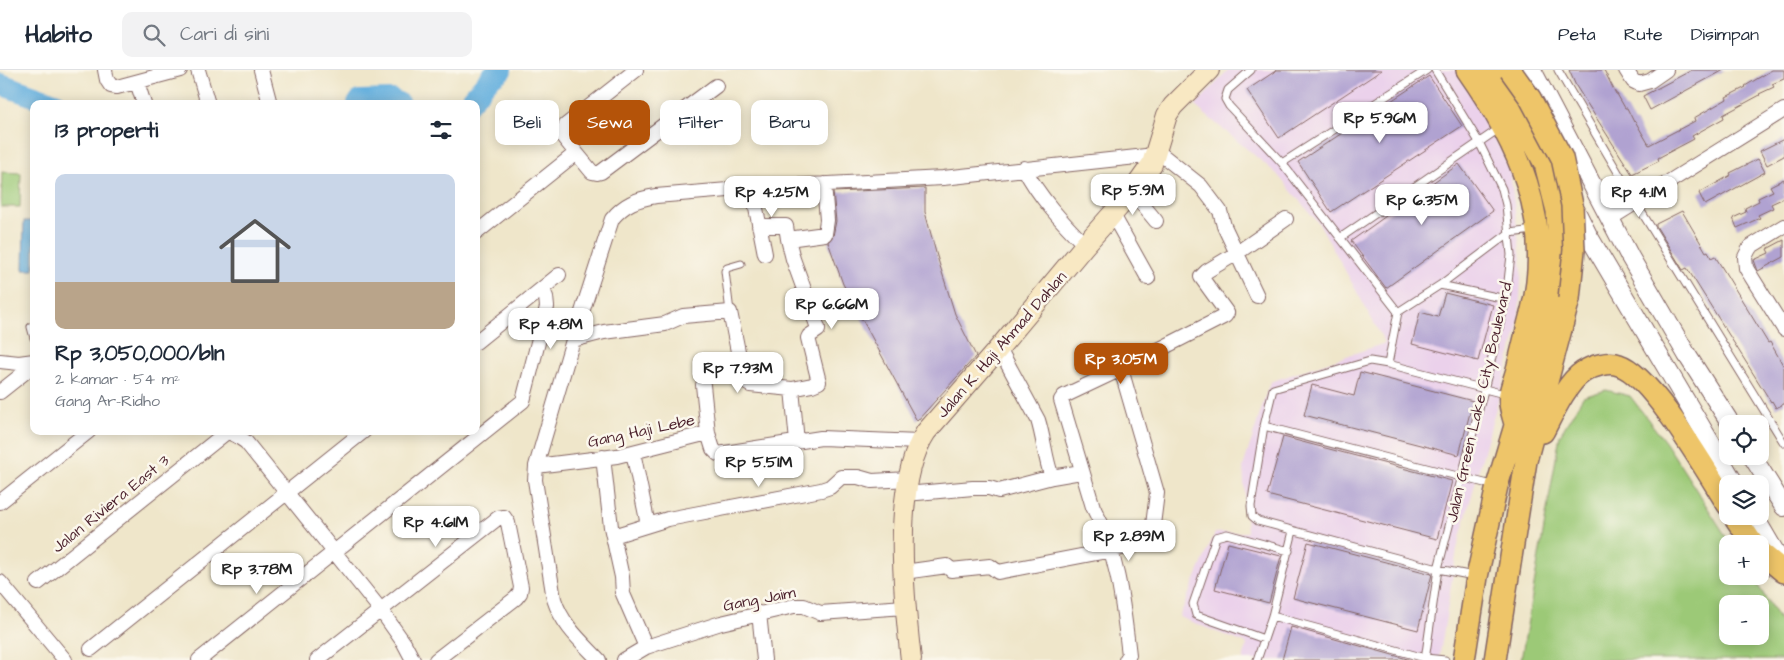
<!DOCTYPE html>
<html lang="id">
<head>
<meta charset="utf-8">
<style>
	:root { --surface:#fff; --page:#f2f2f3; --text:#1f2937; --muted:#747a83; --line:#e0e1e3; --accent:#b45309 }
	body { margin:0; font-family:"Architects Daughter",sans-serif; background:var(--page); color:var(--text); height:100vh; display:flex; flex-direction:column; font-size:19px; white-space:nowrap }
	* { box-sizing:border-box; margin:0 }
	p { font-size:16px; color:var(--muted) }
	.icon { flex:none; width:28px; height:28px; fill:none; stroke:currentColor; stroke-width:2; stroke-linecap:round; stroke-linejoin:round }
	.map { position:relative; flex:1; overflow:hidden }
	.panel { position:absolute; left:30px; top:30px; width:450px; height:335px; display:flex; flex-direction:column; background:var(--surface); border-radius:10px; box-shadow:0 2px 12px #0003 }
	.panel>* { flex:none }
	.banner { position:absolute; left:495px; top:30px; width:475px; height:45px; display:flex; gap:10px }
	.controls { position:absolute; left:1719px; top:345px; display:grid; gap:10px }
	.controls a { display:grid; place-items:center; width:50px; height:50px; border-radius:10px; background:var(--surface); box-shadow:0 2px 12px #0003; font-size:25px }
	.price { position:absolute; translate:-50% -42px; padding:0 11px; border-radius:10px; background:#fff; color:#222; font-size:16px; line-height:32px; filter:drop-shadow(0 1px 2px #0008) }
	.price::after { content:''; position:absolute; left:50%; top:30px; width:15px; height:11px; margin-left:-8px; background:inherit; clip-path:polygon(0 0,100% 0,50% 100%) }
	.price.on { background:var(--accent); color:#fff }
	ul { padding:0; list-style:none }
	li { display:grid; align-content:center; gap:10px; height:265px; padding:0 25px }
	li+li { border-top:1px solid var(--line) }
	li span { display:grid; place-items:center; height:155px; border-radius:10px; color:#555 }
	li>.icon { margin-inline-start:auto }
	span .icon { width:90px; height:90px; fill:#fffc; stroke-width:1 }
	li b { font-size:21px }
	h2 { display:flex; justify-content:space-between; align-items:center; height:60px; padding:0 25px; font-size:21px }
	.chip { padding:0 18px; border-radius:10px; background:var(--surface); box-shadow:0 2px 12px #0003; font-size:18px; line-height:45px }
	.chip.on { background:var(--accent); color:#fff }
	header { display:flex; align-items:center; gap:30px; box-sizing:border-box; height:70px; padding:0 25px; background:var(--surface); border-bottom:1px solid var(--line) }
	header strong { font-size:24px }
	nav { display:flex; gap:28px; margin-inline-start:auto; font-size:18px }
	.search { width:350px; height:45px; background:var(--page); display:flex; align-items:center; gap:12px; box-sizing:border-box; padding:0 18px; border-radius:10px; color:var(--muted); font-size:19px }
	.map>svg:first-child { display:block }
	.built { fill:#ebd1eb }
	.green { fill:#9cc977; stroke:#737451; fill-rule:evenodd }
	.water { fill:#66b0de; stroke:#586884 }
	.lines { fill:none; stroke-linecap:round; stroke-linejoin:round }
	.river { stroke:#66b0de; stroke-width:22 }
	.building { fill:#b0a2d1 }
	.service-casing { stroke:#846563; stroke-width:9 }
	.minor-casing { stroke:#846563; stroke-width:16 }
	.tertiary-casing { stroke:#846563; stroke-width:20 }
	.secondary-casing { stroke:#846563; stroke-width:22 }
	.primary-casing { stroke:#846563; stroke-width:24 }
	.service { stroke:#fff; stroke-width:7 }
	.minor { stroke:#fff; stroke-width:14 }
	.tertiary { stroke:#fff; stroke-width:18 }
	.secondary { stroke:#f8e8c3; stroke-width:20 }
	.primary { stroke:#eec569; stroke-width:21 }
	.primary-bridge-casing { stroke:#846563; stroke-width:24; stroke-linecap:butt }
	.primary-bridge { stroke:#eec569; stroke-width:21 }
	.labels { text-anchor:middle; stroke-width:5; stroke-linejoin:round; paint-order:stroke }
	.street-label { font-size:16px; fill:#4a1f2b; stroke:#fbf7ec }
</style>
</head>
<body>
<header>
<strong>Habito</strong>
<div class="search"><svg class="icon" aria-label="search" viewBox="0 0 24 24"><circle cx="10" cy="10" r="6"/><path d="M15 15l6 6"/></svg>Cari di sini</div>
<nav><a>Peta</a><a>Rute</a><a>Disimpan</a></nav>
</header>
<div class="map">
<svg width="1784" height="590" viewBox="0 0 1784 590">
	<rect width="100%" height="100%" fill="#fbf7ec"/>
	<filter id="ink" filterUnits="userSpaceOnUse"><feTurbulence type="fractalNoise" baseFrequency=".02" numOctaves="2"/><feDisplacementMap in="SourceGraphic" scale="10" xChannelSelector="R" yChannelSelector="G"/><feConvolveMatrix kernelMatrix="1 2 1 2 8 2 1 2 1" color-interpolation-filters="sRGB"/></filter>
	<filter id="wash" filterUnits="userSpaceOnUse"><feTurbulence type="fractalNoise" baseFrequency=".0096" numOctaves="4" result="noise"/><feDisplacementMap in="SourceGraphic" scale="20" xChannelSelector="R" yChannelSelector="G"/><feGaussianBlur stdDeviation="1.12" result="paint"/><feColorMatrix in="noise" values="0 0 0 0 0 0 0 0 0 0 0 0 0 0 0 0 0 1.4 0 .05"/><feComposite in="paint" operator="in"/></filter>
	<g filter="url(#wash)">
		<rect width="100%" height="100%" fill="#efe6ca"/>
		<path class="built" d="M1228,0h230l20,27 32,74 12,96 -4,61 -61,221 -18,111h-196l4,-16 -68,-27 36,-84 32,-1 -4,-65 27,-85 115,-39 -65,-118 -43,-51 -82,-68z"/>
		<path class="green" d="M2,102l19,1 -1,34h-19z
			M1606,320l24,6 36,47 65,101h-3v32h24l32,51v33h-263l39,-225 23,-38zM1728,534h32v32h-32z"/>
		<path class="water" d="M24,151h10v49h-11z"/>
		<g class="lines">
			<path class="river" d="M0,14l57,20
				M358,34l2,-3 32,-1 8,4
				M468,34l22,-26 11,-8"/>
		</g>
		<g id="blocks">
			<path class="building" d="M1277,0h105l-103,68 -32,-48z
				M1569,0h35l12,24h1l8,14h2l7,14 1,-1 14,24 46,-24 -1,-3 33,-19 -1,-2 20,-10 -1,-1 27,-16h12v9l-12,5 2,3 -15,7 1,1 -37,20 1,3 -32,18 2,3 -36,19 1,3 -27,13 -56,-88z
				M1692,0h32l-74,40 -7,-14z
				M1429,6l33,50 -131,86 -33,-50z
				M1784,69v17l-17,9 -7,-14z
				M1758,89l7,13 -60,33 -6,-12 32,-18 -1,-2z
				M1459,94l34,47 -107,77 -35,-47z
				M1784,109v19l-13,6 2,4 -15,7 2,3 -23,10 -4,-10 13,-6 -1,-4 14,-7 -1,-3 15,-7 -3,-5z
				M925,118v24l11,41 19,61 21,42 -59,65 -74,-137 -15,-42 5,-6 3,-15 -3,-29z
				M1682,141l24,41 2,-1 3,7 4,-2 53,87 2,-1 8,14 6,11v37l-8,4 -4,-7 -1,1 -84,-134 -4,2 -27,-44v-2z
				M1784,170v17l-26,14 -4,-11 15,-7 -2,-4z
				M1445,223l48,12 -15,56 -66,-17 8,-32 18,5z
				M1360,302l113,29 -14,54 -155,-40 8,-30 42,11z
				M1283,367l169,44 -15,58 -170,-44z
				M1308,472l124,32 -14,56 -125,-32z
				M1228,473l53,13 -12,47 -54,-14z
				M1291,557l120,33h-129z"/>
		</g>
	</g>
	<g filter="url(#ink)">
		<use href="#blocks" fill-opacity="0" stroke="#846563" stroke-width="1"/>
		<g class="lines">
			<g class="service-casing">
				<path id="service" d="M1251,0l-23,20 -3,9 4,7 53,57 116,149 -10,52
					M1558,0l78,133 148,240
					M1282,93l145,-93
					M1340,168l160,-110
					M1440,215l66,14
					M730,242l-5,-41 2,-3 14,-4
					M1398,242l42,-27 69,-52 26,-3
					M34,256l-3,1 3,11
					M1264,356l232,60
					M1474,506l-36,-7 -180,-48 -6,-5 -1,-10 13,-80 9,-37 97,-28 18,3 120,31
					M1272,546l153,42 20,2
					M1264,569l-68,-24 -3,-11 23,-67 11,-3 62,17
					M1257,590l15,-44 21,-85
					M1425,590l13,-91 46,-179 22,-91 5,-44 -5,-50 -4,-16 -23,-47 -44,-72"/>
			</g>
			<g class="minor-casing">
				<path id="minor" d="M105,0l2,10 4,6 6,1 63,-17
					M198,0l10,34
					M261,0l9,34
					M636,0l-70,55 -3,6 1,7 28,34 5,1 4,-1 115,-86
					M1626,0l7,11 6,3 11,-3 16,-11
					M137,12l7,22
					M1157,81l44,35 19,25 4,15 33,70
					M1024,98c15,29 38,54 61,77
					M752,118l13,66
					M1132,122l24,29
					M1113,145l35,63
					M1611,148l173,-108
					M759,156h27l2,13
					M1784,156l-34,21 -5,10 1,11 38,61
					M476,163l100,-80
					M573,270l31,-8 61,-8 18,-8 47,-4 13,64 2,6 5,3 42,4 5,53
					M476,272l83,-67
					M999,278l39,72c6,19 7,39 14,57
					M0,291l19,2 15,-2
					M703,315l5,48
					M792,319l20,-4 7,-3 -11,-44 1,-2 9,-6v-2l-25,-69 -5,-20 37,-5 2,-14 -3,-36
					M0,322l34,-27
					M226,361l11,5 9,6 134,167 24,34 9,17
					M633,382l15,73
					M603,387l8,70 11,50 1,17 23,53
					M536,396l81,-10 91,-23 5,16 5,5 103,-16 98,4
					M906,424l67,-6h16l10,3 53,-14 29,-5
					M0,432l89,-71
					M613,466l55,-17 153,-29 9,-3 11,-10h17l14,4 37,-2
					M904,502l43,-6 4,4 39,-4 8,6 135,-26 19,-13 5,-40 -36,-124
					M0,512l65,78
					M38,513l190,-152
					M759,543l5,47
					M91,579l273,-218
					M199,590l324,-259 24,-94 -1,-10 -4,-8
					M317,590l181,-142 6,-1 4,6 13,64 -1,6 -4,5 -80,62
					M599,590c-18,-19 -37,-35 -45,-61l-19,-119 1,-14 37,-126 39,-121c12,-15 25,-20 44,-23l96,-8 191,-10 212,-23
					M624,590l22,-13 75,-24 73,-17h10l16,7 85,-6
					M1126,590l3,-5c-6,-51 -11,-102 -36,-148l-32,-107 3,-4 57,-27 104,-53 2,-3 -26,-36 6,-6 30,-18 49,-34"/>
			</g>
			<g class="tertiary-casing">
				<path id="tertiary" d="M1532,0l98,187 57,98 44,69
					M1573,135l15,30 147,249
					M1752,386l32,51
					M1754,446l30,51"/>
			</g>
			<g class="secondary-casing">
				<path id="secondary" d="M911,590c-7,-62 -20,-175 15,-228l73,-84 86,-103 47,-53 20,-28 15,-49 6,-9 36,-36"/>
			</g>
			<g class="primary-casing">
				<path id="primary" d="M1467,0c51,73 87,149 65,240 -6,21 -10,42 -16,63 -2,7 -5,14 -6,21 -2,10 3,21 5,30
					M1543,362c9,-17 24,-50 40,-60 9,-6 26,-11 36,-7 33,10 89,109 109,140
					M1734,446l19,28
					M1760,482l24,20
					M1464,590l13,-83 20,-91 57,-191 5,-45 -2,-39 -12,-47 -31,-57 -26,-37
					M1495,590l31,-199 43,-162"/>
			</g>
			<use href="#service" class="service"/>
			<use href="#minor" class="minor"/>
			<use href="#tertiary" class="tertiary"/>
			<use href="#secondary" class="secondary"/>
			<use href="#primary" class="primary"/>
			<g class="primary-bridge-casing">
				<path id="primary-bridge" d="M1510,0l20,28 32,60 10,47 2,45 -5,49"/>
			</g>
			<use href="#primary-bridge" class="primary-bridge"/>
		</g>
	</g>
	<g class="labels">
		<g class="street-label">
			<text transform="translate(1001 274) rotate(-49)" y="6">Jalan K. Haji Ahmad Dahlan</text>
			<text transform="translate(1478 332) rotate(-77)" y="6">Jalan Green Lake City Boulevard</text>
			<text transform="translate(641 360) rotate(-12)" y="6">Gang Haji Lebe</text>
			<text transform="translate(110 433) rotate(-39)" y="6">Jalan Riviera East 3</text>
			<text transform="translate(759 528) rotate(-11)" y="6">Gang Jaim</text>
		</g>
	</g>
</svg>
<div class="controls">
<a><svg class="icon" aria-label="locate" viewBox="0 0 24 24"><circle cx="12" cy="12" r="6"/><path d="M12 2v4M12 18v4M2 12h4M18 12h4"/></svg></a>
<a><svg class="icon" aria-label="layers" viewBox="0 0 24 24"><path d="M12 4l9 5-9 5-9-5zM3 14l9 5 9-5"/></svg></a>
<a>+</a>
<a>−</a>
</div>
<b class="price" style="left:1380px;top:74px">Rp 5.96M</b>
<b class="price" style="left:1133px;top:146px">Rp 5.9M</b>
<b class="price" style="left:772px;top:148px">Rp 4.25M</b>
<b class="price" style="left:1639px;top:148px">Rp 4.1M</b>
<b class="price" style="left:1422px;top:156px">Rp 6.35M</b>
<b class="price" style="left:832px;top:260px">Rp 6.66M</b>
<b class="price" style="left:551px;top:280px">Rp 4.8M</b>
<b class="price on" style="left:1121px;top:315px">Rp 3.05M</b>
<b class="price" style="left:738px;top:324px">Rp 7.93M</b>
<b class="price" style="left:759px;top:418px">Rp 5.51M</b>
<b class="price" style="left:436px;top:478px">Rp 4.61M</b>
<b class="price" style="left:1129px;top:492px">Rp 2.89M</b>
<b class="price" style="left:257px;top:525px">Rp 3.78M</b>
<div class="banner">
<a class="chip">Beli</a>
<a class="chip on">Sewa</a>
<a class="chip">Filter</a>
<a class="chip">Baru</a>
</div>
<section class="panel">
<h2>13 properti<svg class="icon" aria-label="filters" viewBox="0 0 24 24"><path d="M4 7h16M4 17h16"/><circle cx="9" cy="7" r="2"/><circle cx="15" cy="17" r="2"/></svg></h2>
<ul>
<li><span style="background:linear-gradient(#c9d6e8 70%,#b9a48a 0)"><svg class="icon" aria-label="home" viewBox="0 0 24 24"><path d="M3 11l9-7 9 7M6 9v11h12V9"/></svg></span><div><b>Rp 3,050,000/bln</b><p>2 kamar · 54 m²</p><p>Gang Ar-Ridho</p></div></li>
</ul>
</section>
</div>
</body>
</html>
